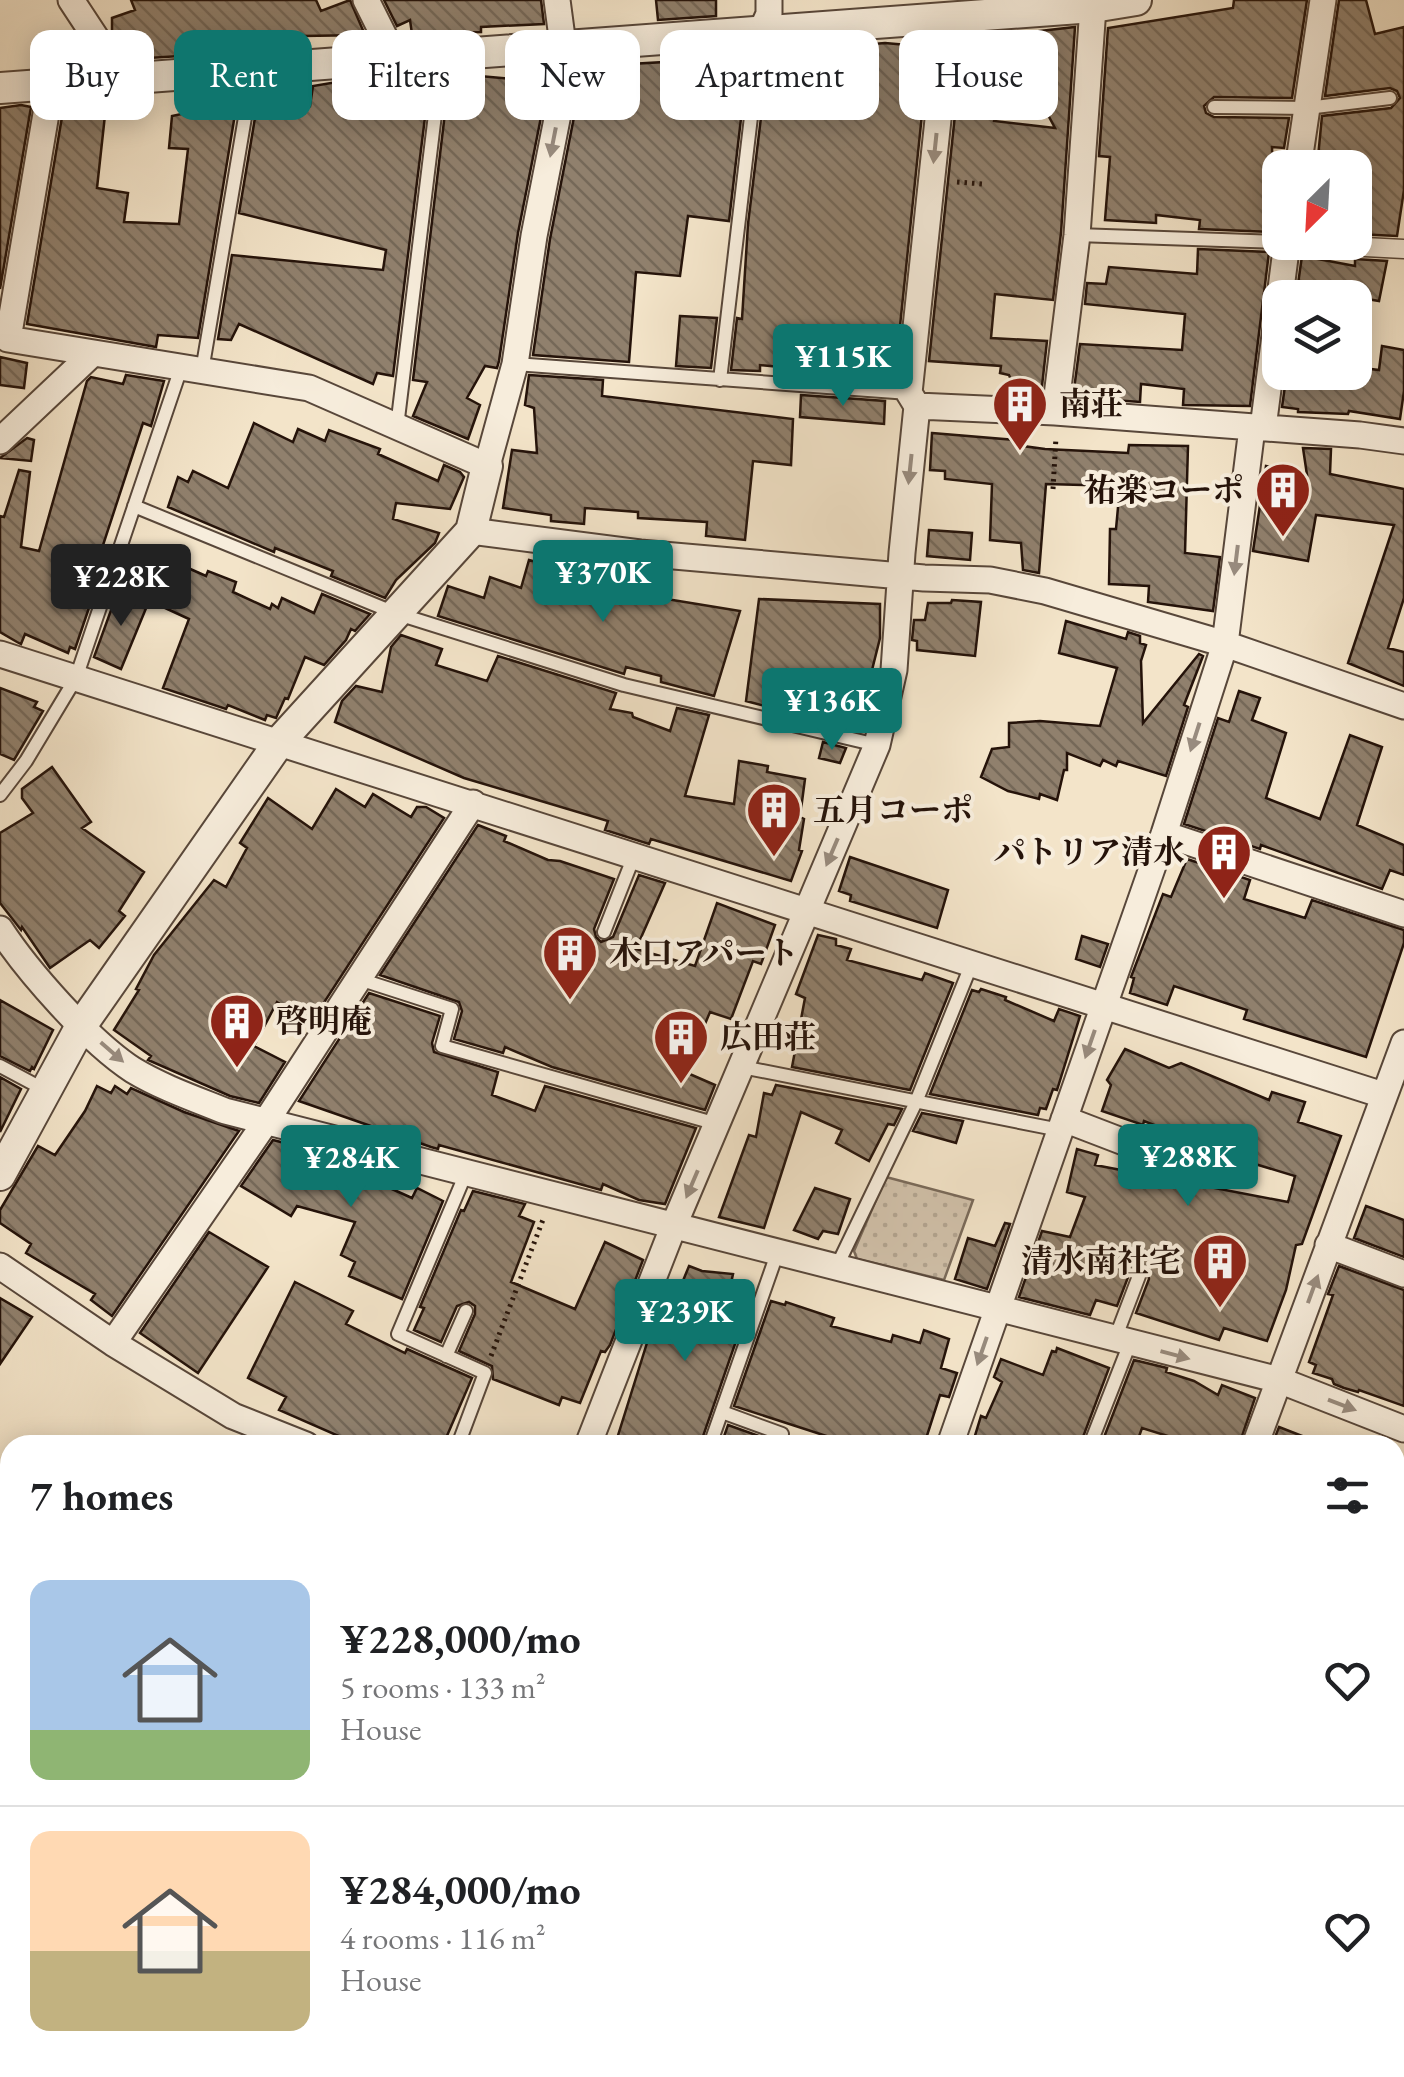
<!DOCTYPE html>
<html lang="en">
<head>
<meta charset="utf-8">
<style>
	:root { --surface:#fff; --page:#f6f6f6; --text:#202124; --muted:#757577; --line:#e0e0e0; --accent:#0f766e }
	body { margin:0; font-family:"EB Garamond","Noto Serif JP",serif; background:var(--page); color:var(--text); height:100vh; display:flex; flex-direction:column; font-size:38px; white-space:nowrap }
	* { box-sizing:border-box; margin:0 }
	p { font-size:32px; color:var(--muted) }
	.icon { flex:none; width:55px; height:55px; fill:none; stroke:currentColor; stroke-width:2; stroke-linecap:round; stroke-linejoin:round }
	.map { position:relative; flex:1; overflow:hidden }
	.sheet { position:absolute; left:0px; top:1435px; width:1405px; height:642px; display:flex; flex-direction:column; background:var(--surface); border-radius:30px 30px 0 0; box-shadow:0 5px 25px #0003 }
	.sheet>* { flex:none }
	.guide { position:absolute; left:30px; top:30px; width:1345px; height:90px; display:flex; gap:20px }
	.needle { width:65px; rotate:204deg }
	.buttons { position:absolute; left:1262px; top:150px; display:grid; gap:20px }
	.buttons a { display:grid; place-items:center; width:110px; height:110px; border-radius:20px; background:var(--surface); box-shadow:0 5px 25px #0003; font-size:50px }
	.price { position:absolute; translate:-50% -85px; padding:0 22px; border-radius:10px; background:var(--accent); color:#fff; font-size:32px; line-height:65px; filter:drop-shadow(0 2px 5px #0008) }
	.price::after { content:''; position:absolute; left:50%; top:60px; width:30px; height:22px; margin-left:-15px; background:inherit; clip-path:polygon(0 0,100% 0,50% 100%) }
	.price.selected { background:#222; color:#fff }
	ul { padding:0; list-style:none }
	li { display:flex; align-items:center; gap:30px; height:250px; padding:0 30px }
	li+li { border-top:2px solid var(--line) }
	li span { display:grid; place-items:center; flex:none; width:280px; height:200px; border-radius:20px; color:#555 }
	li>.icon { margin-inline-start:auto }
	span .icon { width:120px; height:120px; fill:#fffc; stroke-width:1 }
	li b { font-size:42px }
	h2 { display:flex; justify-content:space-between; align-items:center; height:120px; padding:0 30px; font-size:42px }
	.chip { padding:0 35px; border-radius:20px; background:var(--surface); box-shadow:0 5px 25px #0003; font-size:35px; line-height:90px }
	.chip.selected { background:var(--accent); color:#fff }
	.map>svg:first-child { display:block }
	.green { fill:url(#green-dots); stroke:#7a6a5a; stroke-width:2.5 }
	.building { fill:url(#building-back-hatch); stroke:#25130a; stroke-width:2.5 }
	.lines { fill:none; stroke-linecap:round; stroke-linejoin:round }
	.service-casing { stroke:#58473a; stroke-width:16 }
	.pedestrian-casing { stroke:#58473a; stroke-width:21 }
	.minor-casing { stroke:#58473a; stroke-width:29 }
	.tertiary-casing { stroke:#58473a; stroke-width:34 }
	.primary-casing { stroke:#25130a; stroke-width:41 }
	.path { stroke:#25130a; stroke-width:5; stroke-dasharray:2.5 5; stroke-linecap:butt }
	.service { stroke:#f7eddc; stroke-width:12 }
	.pedestrian { stroke:#f7eddc; stroke-width:18 }
	.minor { stroke:#f7eddc; stroke-width:25 }
	.tertiary { stroke:#f7eddc; stroke-width:30 }
	.primary { stroke:#f3e4c9; stroke-width:38 }
	.oneway { fill:#988b7e }
	.labels { text-anchor:middle; stroke-width:8; stroke-linejoin:round; paint-order:stroke }
	.poi-label { font-size:32px; font-weight:bold; fill:#25130a; stroke:#f7eddc; text-anchor:start }
</style>
</head>
<body>
<div class="map">
<svg width="1404" height="2077" viewBox="0 0 1404 2077">
	<defs>
		<pattern id="green-dots" width="8" height="8" patternUnits="userSpaceOnUse" patternTransform="scale(2.5)"><rect width="8" height="8" fill="#d0c0a9"/><path d="M2 2h.1M6 6h.1" fill="none" stroke="#b2a490" stroke-width="1.8" stroke-linecap="round"/></pattern>
		<pattern id="building-back-hatch" width="6" height="6" patternUnits="userSpaceOnUse" patternTransform="scale(2.5)"><rect width="6" height="6" fill="#90806d"/><path d="M-1 5l2 2M0 0l6 6M5-1l2 2" fill="none" stroke="#756858"/></pattern>
	</defs>
	<rect width="100%" height="100%" fill="#f3e4c9"/>
	<filter id="stains"><feTurbulence type="fractalNoise" baseFrequency=".002" numOctaves="4"/><feColorMatrix values="0 0 0 0 .2 0 0 0 0 .09 0 0 0 0 .02 0 0 0 .5 -.17"/></filter>
	<radialGradient id="worn" r=".72"><stop offset=".6" stop-color="#630" stop-opacity="0"/><stop offset="1" stop-color="#630" stop-opacity=".3"/></radialGradient>
	<path class="green" d="M886,1177l87,23 -29,80 -87,-21 -3,-8z
		M0,1738l10,3v214l-10,-4z"/>
	<path class="building" d="M131,0h185l5,11 29,-11 15,35 -63,1 -30,12 -3,-7 -89,15 -47,3 -21,-27v-14l23,-8z
		M384,0h157l3,24 -63,3v5l-69,2 -2,-14 -13,6z
		M656,0h60v16l-58,4z
		M1234,0h73l-15,98 -78,-1 -10,9 2,7 8,4 75,1 -5,30 -12,-1 1,51 7,1 -2,30 -4,3 -75,-3 1,-9 -44,-5v8l-51,-3 5,-63 -11,-1 9,-128 125,-20z
		M1339,0h27l9,34 29,-7v163l-7,46 -42,-2v-21l8,-45h-46l5,-52 69,-8 9,-10 -3,-7 -7,-3 -65,8z
		M1075,27l-14,206 -8,67 -58,-6 -4,44 56,3 -5,45 -31,-6 -2,-5 -9,-2 1,-7 -72,-5 34,-322 40,-4 -9,86 61,7 -50,-93z
		M885,43l44,4 -34,327 -8,-1 -1,8 -84,-6v-6l-42,-4v6l-29,-1 6,-52 5,1 6,-95 20,-164h21l1,-9z
		M716,54l26,2v3h6l-19,162 -41,-5 -8,60 -44,-4 -7,90 -96,-7 17,-116 24,-122 4,-50 86,-5 -1,-4z
		M468,75l76,7 -2,30 -24,121 -19,128 -2,7 -12,-2 -18,32 13,7 -12,34 -55,-23 14,-34 -14,-2 34,-284 18,3z
		M337,82l10,2v5l41,6 2,-8 38,6 -35,283 -16,-3 -4,11 -134,-60 -8,16 -13,-1 14,-84 151,15 3,-20 -147,-37 19,-113 52,6 3,-20z
		M237,102l-39,236 -40,-3 -2,12 -129,-23 36,-213 43,-5 -9,82 31,5 -4,29 55,2 9,-75 -19,-1 3,-32z
		M21,105l10,2 -31,182v-181z
		M1198,249l71,3 -19,154 -67,-1 1,-16 -43,-5 -1,18 -67,-5 7,-53 102,6 3,-36 -100,-10 2,-21 19,1 3,-17 88,7z
		M1302,256l53,10v-7l32,2 -8,40 -47,-8 -1,5h-5l-29,-7z
		M680,316l37,2 -6,50 -35,-2z
		M1382,346l22,4v41l-4,28 -51,-8 -1,3 -50,-2v-3l-16,-2 5,-35h68v-5l24,3z
		M0,357l27,6 -3,25 -24,-3z
		M126,375l38,6 -13,45 -8,-3 -56,171 6,2 -18,53 -5,-2 -2,6 -43,-19 -4,10 -4,-2 -17,-10v-116l4,1 15,-47 11,2 -9,75 18,4 48,-170 4,-4 32,7z
		M529,375l74,5 -1,16 191,23 -2,46 -38,-4 -8,79 -39,-4 1,-14 -69,-4v-6l-53,-4 -1,16 -33,-3v-6l-48,-7 9,-58 25,3 -3,-45 -9,-3z
		M801,395l84,6 -1,23 -84,-7z
		M254,423l39,19 5,-13 27,12 4,-11 51,19 -2,5 60,27 6,-16 16,7 4,5 -14,32 -54,-6 -3,16 46,14 -4,10 -39,37 -11,18 -54,-22 2,-5 -58,-23 -1,4 -106,-45 10,-30 10,5 5,-11 35,17z
		M932,433l83,7v5l30,4 63,3 20,1 1,-8 59,1 -3,107 35,4 -7,54 -65,-9 1,-16 -40,-2 1,-55h6l4,-43 -74,-2 -7,89 -16,-3 -2,-27 -31,-3 2,-56 -47,-5v-8l-15,-1z
		M27,438l7,2 -3,21 -31,-3z
		M1303,448l28,1 -1,25 74,15v109l-16,50 16,4v34l-56,-23 46,-138 -78,-10 -8,46 -55,-10 13,-85 41,9z
		M929,530l43,3 -2,27 -43,-4z
		M152,552l54,24 2,-5 28,11 -3,10 37,17 2,-5 6,4 4,-10 32,15 8,-19 48,20 -15,17 -4,-2 -5,11 -22,25 -19,-8 -17,42 -3,-1 -9,20 -9,-3 -2,5 -37,-15 -2,4 -63,-21 26,-69 -52,-24z
		M529,560l92,25 1,-6 22,5 -2,11 98,16 -26,85 -53,-14v-6l-35,-9 -2,7 -186,-58 10,-30 36,12 6,-21 31,11z
		M118,591l31,10 -28,68 -27,-12z
		M759,599l121,5v34l-11,44 4,1 -8,28 -5,-1 -7,19 -107,-28z
		M952,600l29,2 -6,54 -58,-6v-9l-5,-1 2,-20h11l3,-17h23z
		M1066,621l60,18 2,-7 12,4v7l6,2 -5,16 2,62 56,-69 4,2 -19,49 4,2 -22,69 -48,-15 -2,5 -13,-6 -3,6 -33,-13v17h-3l-7,30 -17,-6 -1,5 -31,-8 -27,-14 11,-28 17,-2v-24l31,-2 60,5 17,-58 -58,-15z
		M401,635l41,14 -6,16 51,16 11,-25 118,37 -6,16 22,4 1,4 37,14 7,-23 32,7 -24,81 49,8 5,-43 29,5 -1,6 38,7 -5,38 4,2 -5,31 3,1 -11,30 -140,-42 -2,5 -44,-14 3,-9 -144,-43 -129,-56 7,-21 14,-15 26,6 9,-45z
		M0,688l37,14 -3,5 9,4 -29,49 -14,-6z
		M1239,691l21,7 -8,22 34,13 -20,65 54,21 30,-84 32,12 -25,78 47,20v30l-14,-5 -8,19 -121,-44 -1,4 -76,-25 34,-106 11,4z
		M823,742l23,6 -6,15 -21,-5z
		M52,767l39,55 -9,6 62,44 -25,39 6,5 -26,32 -9,-8 -40,28 -28,-41 -1,3 -21,-27v-70l33,-20 -11,-15v-9z
		M336,789l29,18 8,-13 38,23 6,-10h9l18,11 -134,206 -33,-22 -23,44 31,16 -26,41 -29,-7 -82,-36 3,-4 -37,-26 25,-40 -3,-1 18,-34 60,-75 12,7 21,-39 -7,-5 28,-45 44,31z
		M478,825l28,11 -2,5 44,19 12,1 54,18 -20,50 2,8 5,5 12,-5 26,-62 26,8 -29,66 59,17 22,-63 58,22 -14,39 -8,-3 -22,58 -21,-7 -25,60 30,13 -10,25 -153,-43 -47,-20 -2,6 -49,-14 8,-28 -3,-9 -79,-27z
		M850,857l98,33 -11,38 -87,-27 1,-6 -12,-4z
		M1187,859l63,21 -6,19 61,19 7,-18 92,30v13l-38,114 -122,-38 3,-9 -73,-24 -7,19 -37,-12 4,-15 -3,-1 32,-83 8,3z
		M818,935l18,4v6l15,4 -4,11 75,20 3,-7 28,10 -43,107 -118,-23 13,-69 -9,-4z
		M1082,936l26,8 -8,23 -24,-8z
		M981,989l25,8 -1,3 49,21 5,-12 21,7 -23,74 -4,-1 -7,20 -6,-1 -2,7 -108,-21 42,-104 7,2z
		M369,993l71,23 -8,27 2,9 64,20 -6,23 43,16 10,-25 151,42 -31,76 -26,-4 -36,-16 -2,6 -162,-45 -1,4 -7,-2 -132,-46z
		M0,1000l53,30 -19,39 -2,-2 -2,4 -30,-15z
		M1125,1049l44,19 12,-5 88,37 3,-8 33,10 -7,20 43,14 -39,108 -6,1 -10,45 -19,51 -43,-13 -5,12 -83,-27 13,-34 -2,-8 -5,-5 -12,6 -13,34 -21,-6 -6,15 -71,-18 23,-66 28,6 15,-40 -18,-5 10,-43 21,6 -3,10 193,37 7,-26 -113,-34 2,-5 -40,-16 -1,4 -41,-14 9,-26 -4,-5z
		M0,1077l21,12 -21,43z
		M776,1085l126,24 -8,16 -6,-1 -19,37 -33,-18 6,-13 -41,-18 -37,116 -45,-11 30,-82 7,2 8,-44 8,2z
		M97,1086l14,7 4,-7 12,8 4,-6 53,24 55,19 -127,185 -21,-16 4,-6 -69,-41 5,-9 -31,-21v-13l38,-64 17,9 30,-44z
		M922,1113l41,8 -7,22 -43,-12z
		M273,1140l93,24 11,5 -3,12 38,17 5,-10 26,13 -41,98 -53,-23 6,-14 -14,-7 14,-33 -58,-16 -6,10 -50,-30z
		M815,1188l35,11 -12,35 -15,-3 -5,8 -24,-9z
		M473,1191l52,13 -6,12 15,6 -23,60 64,27 30,-67 38,18 -33,85 -5,7 -4,-1 -21,52 -18,-6 -3,8 -66,-26 -1,-13 -33,-15 16,-37v-8l-6,-4 -12,4 -16,36 -27,-12 10,-22 -4,-1 41,-97 3,1z
		M1366,1206l38,14v37l-50,-19z
		M1005,1223l5,1 -23,65 -32,-10 13,-41 27,8z
		M209,1232l59,35 -70,106 -58,-40z
		M689,1266l13,5 31,3 -3,14 22,7 -52,150h-85l37,-118 11,3z
		M1339,1266l65,24v116l-45,-16 -1,2 -14,-4 -10,-4 -2,-5 -19,-6 3,-8 -7,-3 24,-67 -5,-1z
		M295,1282l58,29 -7,13 59,29 2,-4 65,29 -29,67h-84l-80,-35 7,-13 -38,-19z
		M0,1298l32,19 -32,47z
		M771,1301l14,4 1,-3 48,16 -3,8 60,16 2,-7 27,8 4,-13 25,9 -8,29 16,5 -8,24 -9,-2 -16,50h-70l-120,-39z
		M1057,1348l52,20 -29,77h-87l-19,-6 7,-23 5,2 16,-36 -8,-5 7,-18 42,16 9,-24 4,1z
		M1134,1360l33,8 -1,4 28,9 24,14 4,-10 33,13 -16,47h-30l-20,-8 -2,5 -45,-14 -6,17h-35z
		M728,1425l45,16 -2,4h-50z
		M1279,1427l41,16 -1,2h-47z"/>
	<g class="lines">
		<g class="service-casing">
			<path id="service" d="M1214,107l93,1 83,-10
				M1077,235l203,7
				M515,364l394,29
				M202,371l51,-301
				M720,380l41,-348
				M397,427l45,-370
				M134,506l261,107 229,72 253,60
				M0,795l26,-34 50,-83 105,-310
				M604,932l30,-76
				M359,979l93,30 -10,37 275,78
				M0,1066l45,24
				M742,1067l318,63
				M837,1266l79,-164 56,-139
				M1115,1339l24,-63
				M446,1356l20,-45
				M722,1412l60,22
				M458,1445l27,-72 -87,-39 68,-161
				M710,1445l68,-194
				M1090,1445l40,-102
				M1395,1996l9,3"/>
		</g>
		<g class="pedestrian-casing">
			<path id="pedestrian" d="M1287,243l117,6"/>
		</g>
		<g class="minor-casing">
			<path id="minor" d="M71,0l52,79
				M366,0l28,56
				M761,32l8,-18v-14
				M51,84l-43,255 301,49 178,78 28,-102 19,-128 24,-122 5,-69 -6,-45
				M1298,168l25,-168
				M917,406l138,6 305,23 44,6
				M1055,412l22,-177 16,-228
				M1263,428l24,-186
				M0,441l92,-87
				M471,531l169,22 284,25 66,2 55,11 180,53 179,62
				M0,654l1383,441
				M1164,834l240,80
				M0,929c28,43 90,113 133,141 28,17 62,29 92,41l1054,269 125,49
				M1064,1119l86,33
				M1328,1245l76,29
				M0,1266l113,77 120,73 73,29
				M113,1343l152,-220 208,-320
				M588,1445l86,-220 203,-480 17,-75 8,-117 15,-147 -8,-13 40,-377
				M950,1445l214,-611 61,-190 27,-216
				M1255,1445l149,-402
				M1395,1536l9,-26
				M0,1720l10,4
				M0,1968l10,3
				M277,2068l25,9
				M729,2077l4,-9
				M1029,2077l3,-8"/>
		</g>
		<g class="tertiary-casing">
			<path id="tertiary" d="M0,88l1093,-81 43,-7
				M0,1175l81,-149 199,-285 191,-210 16,-65
				M329,2077l4,-9"/>
		</g>
		<g class="primary-casing">
			<path id="primary" d="M1395,1859l9,-25
				M1395,1959l9,-24
				M1315,2077l4,-9
				M1353,2077l3,-9"/>
		</g>
		<path class="path" d="M957,182l26,2
			M1053,489l3,-52
			M491,1356l53,-139
			M1395,1769l9,-25
			M1395,2041l9,-25
			M1112,2068l27,9
			M22,2077l5,-9
			M212,2077l4,-9"/>
		<use href="#service" class="service"/>
		<use href="#pedestrian" class="pedestrian"/>
		<use href="#minor" class="minor"/>
		<use href="#tertiary" class="tertiary"/>
		<use href="#primary" class="primary"/>
	</g>
	<defs><path id="oneway-solid" d="M-6-.8H1V-3.2L6.5 0L1 3.2V.8H-6Z" transform="scale(2.5)"/></defs>
	<g class="oneway">
		<use href="#oneway-solid" transform="translate(553 142) rotate(101)"/>
		<use href="#oneway-solid" transform="translate(935 148) rotate(96)"/>
		<use href="#oneway-solid" transform="translate(910 469) rotate(96)"/>
		<use href="#oneway-solid" transform="translate(1236 560) rotate(97)"/>
		<use href="#oneway-solid" transform="translate(1195 737) rotate(108)"/>
		<use href="#oneway-solid" transform="translate(832 852) rotate(113)"/>
		<use href="#oneway-solid" transform="translate(1090 1044) rotate(109)"/>
		<use href="#oneway-solid" transform="translate(112 1052) rotate(41)"/>
		<use href="#oneway-solid" transform="translate(692 1184) rotate(113)"/>
		<use href="#oneway-solid" transform="translate(1313 1289) rotate(-70)"/>
		<use href="#oneway-solid" transform="translate(982 1351) rotate(109)"/>
		<use href="#oneway-solid" transform="translate(1175 1355) rotate(15)"/>
		<use href="#oneway-solid" transform="translate(1342 1405) rotate(21)"/>
	</g>
	<defs>
		<g id="building-pin" transform="scale(2.875)"><path d="M0 17L-7.5 6A9.5 9.5 0 1 1 7.5 6Z" fill="#8f2418" stroke="#f7eddc"/><path d="M-4-6H4V6H1V3H-1V6H-4ZM-2.5-4.3h1.7v1.8h-1.7ZM.8-4.3h1.7v1.8H.8ZM-2.5-1h1.7V.8h-1.7ZM.8-1h1.7V.8H.8Z" fill="#fff"/></g>
	</defs>
	<g fill-rule="evenodd">
		<use href="#building-pin" x="1020" y="404"/>
		<use href="#building-pin" x="1283" y="490"/>
		<use href="#building-pin" x="774" y="810"/>
		<use href="#building-pin" x="1224" y="852"/>
		<use href="#building-pin" x="570" y="953"/>
		<use href="#building-pin" x="237" y="1021"/>
		<use href="#building-pin" x="681" y="1037"/>
		<use href="#building-pin" x="1220" y="1261"/>
	</g>
	<g class="labels">
		<g class="poi-label">
			<text x="1059" y="415">南荘</text>
			<text x="1244" y="501" text-anchor="end">祐楽コーポ</text>
			<text x="813" y="821">五月コーポ</text>
			<text x="1185" y="863" text-anchor="end">パトリア清水</text>
			<text x="609" y="964">木口アパート</text>
			<text x="276" y="1032">啓明庵</text>
			<text x="720" y="1048">広田荘</text>
			<text x="1181" y="1272" text-anchor="end">清水南社宅</text>
		</g>
	</g>
	<rect width="100%" height="100%" filter="url(#stains)"/>
	<rect width="100%" height="100%" fill="url(#worn)"/>
</svg>
<div class="buttons">
<a><svg class="needle" viewBox="-14 -14 28 28"><path d="M0-13l5 13h-10z" fill="#e53935"/><path d="M0 13l5-13h-10z" fill="#757577"/></svg></a>
<a><svg class="icon" aria-label="layers" viewBox="0 0 24 24"><path d="M12 4l9 5-9 5-9-5zM3 14l9 5 9-5"/></svg></a>
</div>
<b class="price" style="left:843px;top:409px">¥115K</b>
<b class="price" style="left:603px;top:625px">¥370K</b>
<b class="price selected" style="left:121px;top:629px">¥228K</b>
<b class="price" style="left:832px;top:753px">¥136K</b>
<b class="price" style="left:1188px;top:1209px">¥288K</b>
<b class="price" style="left:351px;top:1210px">¥284K</b>
<b class="price" style="left:685px;top:1364px">¥239K</b>
<div class="guide">
<a class="chip">Buy</a>
<a class="chip selected">Rent</a>
<a class="chip">Filters</a>
<a class="chip">New</a>
<a class="chip">Apartment</a>
<a class="chip">House</a>
</div>
<section class="sheet">
<h2>7 homes<svg class="icon" aria-label="filters" viewBox="0 0 24 24"><path d="M4 7h16M4 17h16"/><circle cx="9" cy="7" r="2"/><circle cx="15" cy="17" r="2"/></svg></h2>
<ul>
<li><span style="background:linear-gradient(#a9c7e8 75%,#8fb573 0)"><svg class="icon" aria-label="home" viewBox="0 0 24 24"><path d="M3 11l9-7 9 7M6 9v11h12V9"/></svg></span><div><b>¥228,000/mo</b><p>5 rooms · 133 m²</p><p>House</p></div><svg class="icon" aria-label="heart" viewBox="0 0 24 24"><path d="M12 20l-8-8c-3-5 5-10 8-4 3-6 11-1 8 4z"/></svg></li>
<li><span style="background:linear-gradient(#ffd9b3 60%,#c2b280 0)"><svg class="icon" aria-label="home" viewBox="0 0 24 24"><path d="M3 11l9-7 9 7M6 9v11h12V9"/></svg></span><div><b>¥284,000/mo</b><p>4 rooms · 116 m²</p><p>House</p></div><svg class="icon" aria-label="heart" viewBox="0 0 24 24"><path d="M12 20l-8-8c-3-5 5-10 8-4 3-6 11-1 8 4z"/></svg></li>
</ul>
</section>
</div>
</body>
</html>
